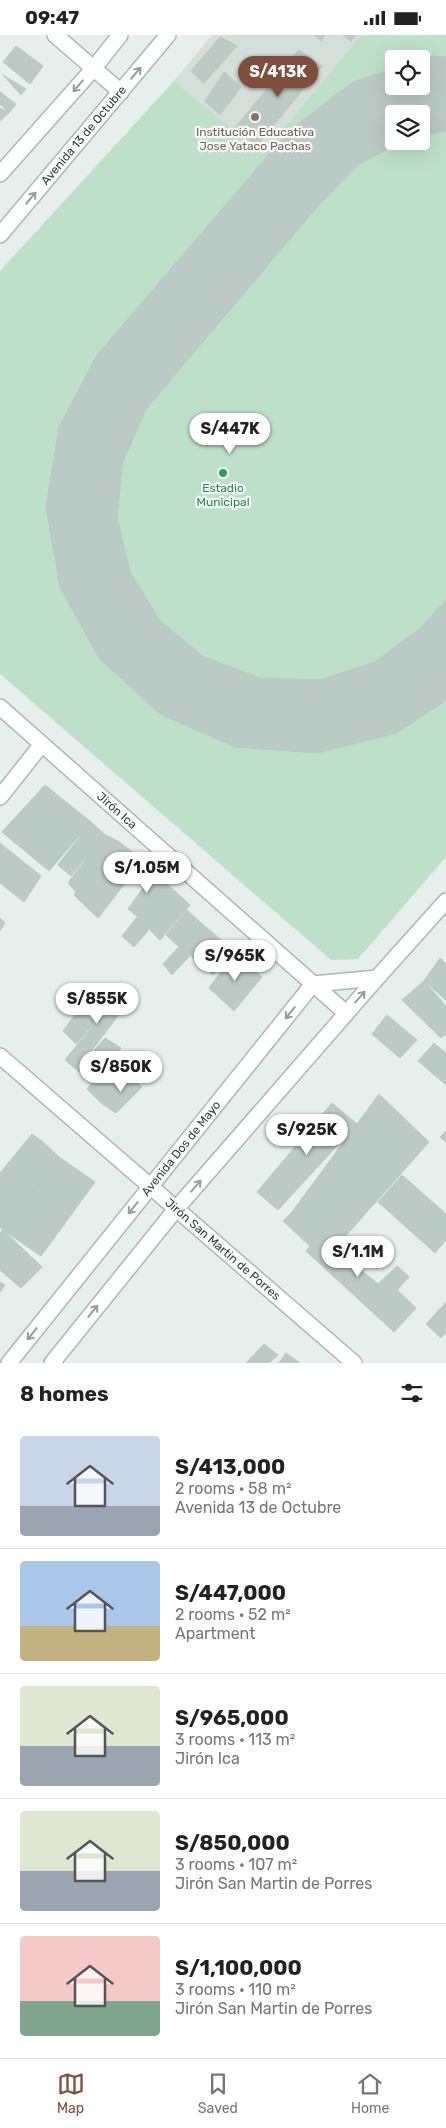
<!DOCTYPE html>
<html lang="en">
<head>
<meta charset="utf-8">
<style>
	:root { --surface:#fff; --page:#f6f6f6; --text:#222; --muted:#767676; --line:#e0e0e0; --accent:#804e3d }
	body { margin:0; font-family:Rubik,sans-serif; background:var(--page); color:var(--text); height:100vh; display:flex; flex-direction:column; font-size:19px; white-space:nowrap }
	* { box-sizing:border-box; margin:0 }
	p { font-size:16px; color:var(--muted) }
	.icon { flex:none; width:28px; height:28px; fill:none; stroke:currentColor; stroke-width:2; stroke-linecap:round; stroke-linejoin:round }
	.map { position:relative; height:1328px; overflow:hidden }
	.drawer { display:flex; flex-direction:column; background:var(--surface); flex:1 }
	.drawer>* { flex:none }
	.fabs { position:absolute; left:385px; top:15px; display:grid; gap:10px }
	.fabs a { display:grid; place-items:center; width:45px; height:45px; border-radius:5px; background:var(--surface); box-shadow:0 5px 20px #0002; font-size:25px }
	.price { position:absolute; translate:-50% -42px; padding:0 11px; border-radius:18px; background:#fff; color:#222; font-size:16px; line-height:32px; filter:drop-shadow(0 1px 2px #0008) }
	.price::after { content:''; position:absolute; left:50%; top:30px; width:15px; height:11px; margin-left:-8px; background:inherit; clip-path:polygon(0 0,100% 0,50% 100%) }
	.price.active { background:var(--accent); color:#fff }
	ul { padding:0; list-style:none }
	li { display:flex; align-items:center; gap:15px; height:125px; padding:0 20px }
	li+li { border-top:1px solid var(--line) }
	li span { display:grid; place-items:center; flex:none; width:140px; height:100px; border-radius:5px; color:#555 }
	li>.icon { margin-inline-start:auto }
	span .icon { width:60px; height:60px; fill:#fffc; stroke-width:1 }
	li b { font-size:21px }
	h2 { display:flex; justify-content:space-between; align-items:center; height:60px; padding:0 20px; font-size:21px }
	.status { display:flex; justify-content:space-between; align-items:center; height:35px; padding:0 25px; background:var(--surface); direction:ltr }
	.status svg { height:14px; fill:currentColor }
	.menu { display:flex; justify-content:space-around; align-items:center; height:70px; border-top:1px solid var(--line); background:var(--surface); font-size:14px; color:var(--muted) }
	.menu a { display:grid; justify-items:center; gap:2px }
	.menu .active { color:var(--accent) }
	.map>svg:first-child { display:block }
	.built { fill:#d4dfda }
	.green { fill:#bfe0c8; fill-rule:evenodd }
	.building { fill:#bbcac4; stroke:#b8c9c2 }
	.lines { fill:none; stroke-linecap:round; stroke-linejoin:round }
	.street-casing { stroke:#a8b8b2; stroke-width:18 }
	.street { stroke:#fff; stroke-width:15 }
	.oneway { stroke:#92a09c }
	.education-dot { fill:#8d6e63; stroke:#f7fbf9; stroke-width:2 }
	.leisure-dot { fill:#2e9e5b; stroke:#f7fbf9; stroke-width:2 }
	.labels { text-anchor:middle; stroke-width:4.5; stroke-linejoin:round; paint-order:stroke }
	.education-label { font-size:12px; fill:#785e54; stroke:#f7fbf9 }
	.street-label { font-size:12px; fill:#24423a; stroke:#f7fbf9 }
	.leisure-label { font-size:12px; fill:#27864d; stroke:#f7fbf9 }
</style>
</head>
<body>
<div class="status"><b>09:47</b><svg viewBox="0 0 49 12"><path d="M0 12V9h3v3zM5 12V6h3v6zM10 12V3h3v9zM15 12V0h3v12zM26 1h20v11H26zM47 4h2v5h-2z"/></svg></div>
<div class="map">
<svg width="446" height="1328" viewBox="0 0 446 1328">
	<rect width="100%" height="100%" fill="#e6efeb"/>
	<path class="built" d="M212,0h149l-99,119 -88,-73z"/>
	<path class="green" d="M361,0h85v822l-88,102 -27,1 -331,-286v-403l174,-190 88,73zM394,24h27v27h-27zM394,79h27v27h-27z"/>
	<path class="building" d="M314,0h11l-4,6z
		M343,0h13l-5,6z
		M220,2l17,9 -33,37 -13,-12z
		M16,11l27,20 -13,18 -27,-22z
		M299,15l23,16 -65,80 -23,-17z
		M430,21l16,1v74l-25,4v-21h-27v27h8l-43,23 -41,42 -172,203 -23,52 -6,56 13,55 30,49 44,36 56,21 59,2 56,-18 47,-35 24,-28v101l-49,33 -80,20 -82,-6 -75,-33 -61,-56 -39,-71 -14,-80 13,-80 38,-72 192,-224 64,-49 41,-13v17h27v-27z
		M224,37l17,15 -21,28 -15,-14z
		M3,40l23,14 -5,6z
		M0,57l16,12 -7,9 -9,-9z
		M0,73l9,5 -9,8z
		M45,750l46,37 -42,49 -47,-39z
		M91,787l13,12 -33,42 -13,-11z
		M104,799l14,7 -42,51 -8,-9z
		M118,806l25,19 -45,58 -24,-23z
		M0,808l41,33 -17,26 -24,-19z
		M155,836l10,11 -27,35 -10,-8z
		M165,847l14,13 -45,52 -12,-11z
		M179,860l11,10 -30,35 -10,-10z
		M187,875l14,13 -22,24 -13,-12z
		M0,883l5,5 -5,8z
		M201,888l11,9 -40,43 -9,-11z
		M212,897l23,21 -22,22 -22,-19z
		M235,918l27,24 -28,34 -25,-23z
		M440,923l6,6v36l-22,-19z
		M424,946l22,25v28l-5,4 -39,-38z
		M103,950l23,20 -49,65 -12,-10 35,-43 -12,-12z
		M80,973l15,14 -19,22 -13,-13z
		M387,980l30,25 -17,18 -28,-24z
		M105,1003l16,10 -29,34 -15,-12z
		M434,1008l12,10v32l-28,-24z
		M109,1026l16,11 -24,31 -14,-14z
		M125,1037l17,15 -26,26 -15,-10z
		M379,1059l50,48 -94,106 -43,-36z
		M332,1068l25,21 -79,86 -21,-18z
		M446,1096v11l-6,-5z
		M32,1099l10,7 -42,53v-21z
		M42,1106l17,16 -56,73 -3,-3v-33z
		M59,1122l36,25 -54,74 -38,-26z
		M402,1140l44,39v26l-11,13 -57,-51z
		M292,1177l86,72 19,-18 12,11 -12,13 19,18 -22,24 -88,-81 4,-5 -27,-25z
		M3,1195l39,37 -21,21 -21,-18v-37z
		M0,1247l5,3 -5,7z
		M446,1267v31l-5,5 -15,-14z
		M264,1309l14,11 -9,8h-23z
		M286,1318l14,10h-21z"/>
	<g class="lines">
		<g class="street-casing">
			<g id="street">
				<path d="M55,0l66,57"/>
				<path d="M0,139l94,-106 26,-33"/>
				<path id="s1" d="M0,200l168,-200"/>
				<path id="s2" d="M0,672l346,306"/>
				<path d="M0,762l42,-53"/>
				<path id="s3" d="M0,1021l354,307"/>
				<path id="s4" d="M9,1328l304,-379 64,-6"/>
				<path d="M52,1328l124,-154 201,-231 69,-77"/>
			</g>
		</g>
		<use href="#street" class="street"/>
	</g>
	<defs><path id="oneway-shaft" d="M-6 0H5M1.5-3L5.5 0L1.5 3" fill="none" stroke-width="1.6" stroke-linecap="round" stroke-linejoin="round" transform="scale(1.25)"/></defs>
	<g class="oneway">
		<use href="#oneway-shaft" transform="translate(136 38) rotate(-50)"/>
		<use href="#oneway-shaft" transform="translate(78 51) rotate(131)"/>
		<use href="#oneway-shaft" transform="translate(31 163) rotate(-50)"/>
		<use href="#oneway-shaft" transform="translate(360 962) rotate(-49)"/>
		<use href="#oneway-shaft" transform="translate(290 978) rotate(129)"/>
		<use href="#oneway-shaft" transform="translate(196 1151) rotate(-49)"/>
		<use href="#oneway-shaft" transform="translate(133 1173) rotate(129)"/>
		<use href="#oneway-shaft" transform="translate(93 1276) rotate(-51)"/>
		<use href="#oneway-shaft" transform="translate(32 1299) rotate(129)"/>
	</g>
	<circle class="education-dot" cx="255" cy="82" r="5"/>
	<circle class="leisure-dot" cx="223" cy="438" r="5"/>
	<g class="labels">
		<g class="education-label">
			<text x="255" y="101">Institución Educativa<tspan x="255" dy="14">Jose Yataco Pachas</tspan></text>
		</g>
		<g class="street-label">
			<text dy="4" stroke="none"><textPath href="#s1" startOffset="130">Avenida 13 de Octubre</textPath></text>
			<text dy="4" stroke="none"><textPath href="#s2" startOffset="156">Jirón Ica</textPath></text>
			<text dy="4" stroke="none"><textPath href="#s4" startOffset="275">Avenida Dos de Mayo</textPath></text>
			<text dy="4" stroke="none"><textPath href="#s3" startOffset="295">Jirón San Martin de Porres</textPath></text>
		</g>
		<g class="leisure-label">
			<text x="223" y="457">Estadio<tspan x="223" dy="14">Municipal</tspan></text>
		</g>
	</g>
</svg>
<div class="fabs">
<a><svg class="icon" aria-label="locate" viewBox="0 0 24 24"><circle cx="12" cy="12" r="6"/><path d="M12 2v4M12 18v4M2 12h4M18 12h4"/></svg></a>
<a><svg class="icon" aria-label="layers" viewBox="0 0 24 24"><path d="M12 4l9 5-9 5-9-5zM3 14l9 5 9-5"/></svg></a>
</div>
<b class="price active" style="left:278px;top:63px">S/413K</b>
<b class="price" style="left:230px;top:420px">S/447K</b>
<b class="price" style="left:147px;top:859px">S/1.05M</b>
<b class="price" style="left:235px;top:947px">S/965K</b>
<b class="price" style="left:97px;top:990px">S/855K</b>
<b class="price" style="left:121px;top:1058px">S/850K</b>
<b class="price" style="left:307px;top:1121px">S/925K</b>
<b class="price" style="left:358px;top:1243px">S/1.1M</b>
</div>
<section class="drawer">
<h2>8 homes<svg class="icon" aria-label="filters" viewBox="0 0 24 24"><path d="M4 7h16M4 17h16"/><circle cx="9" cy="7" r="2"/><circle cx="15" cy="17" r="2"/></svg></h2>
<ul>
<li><span style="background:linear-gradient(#c9d6e8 70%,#9aa5b1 0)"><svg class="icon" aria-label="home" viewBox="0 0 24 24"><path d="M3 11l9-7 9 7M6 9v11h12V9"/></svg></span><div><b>S/413,000</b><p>2 rooms · 58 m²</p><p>Avenida 13 de Octubre</p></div></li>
<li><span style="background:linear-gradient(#a9c7e8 65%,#c2b280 0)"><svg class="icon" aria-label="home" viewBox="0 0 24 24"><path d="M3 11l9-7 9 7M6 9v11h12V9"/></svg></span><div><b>S/447,000</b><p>2 rooms · 52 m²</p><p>Apartment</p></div></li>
<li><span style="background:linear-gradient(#dfe7d0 60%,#9aa5b1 0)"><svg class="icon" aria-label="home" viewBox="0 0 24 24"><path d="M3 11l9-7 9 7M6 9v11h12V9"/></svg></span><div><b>S/965,000</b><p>3 rooms · 113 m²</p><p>Jirón Ica</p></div></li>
<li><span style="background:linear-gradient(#dfe7d0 60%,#9aa5b1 0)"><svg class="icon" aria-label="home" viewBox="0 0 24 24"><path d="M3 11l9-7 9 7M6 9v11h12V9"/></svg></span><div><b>S/850,000</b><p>3 rooms · 107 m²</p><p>Jirón San Martin de Porres</p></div></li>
<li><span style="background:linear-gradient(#f6c9c9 65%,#7fa58c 0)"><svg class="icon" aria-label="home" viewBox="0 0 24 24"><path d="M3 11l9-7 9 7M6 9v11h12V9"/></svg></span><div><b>S/1,100,000</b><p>3 rooms · 110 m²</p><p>Jirón San Martin de Porres</p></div></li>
</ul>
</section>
<nav class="menu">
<a class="active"><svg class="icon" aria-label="map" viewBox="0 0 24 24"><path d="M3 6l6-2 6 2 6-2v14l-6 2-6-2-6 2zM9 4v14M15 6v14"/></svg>Map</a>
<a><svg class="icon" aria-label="saved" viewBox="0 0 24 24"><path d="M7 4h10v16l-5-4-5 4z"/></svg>Saved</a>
<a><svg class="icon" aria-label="home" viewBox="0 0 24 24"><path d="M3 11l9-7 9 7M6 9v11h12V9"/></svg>Home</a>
</nav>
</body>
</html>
